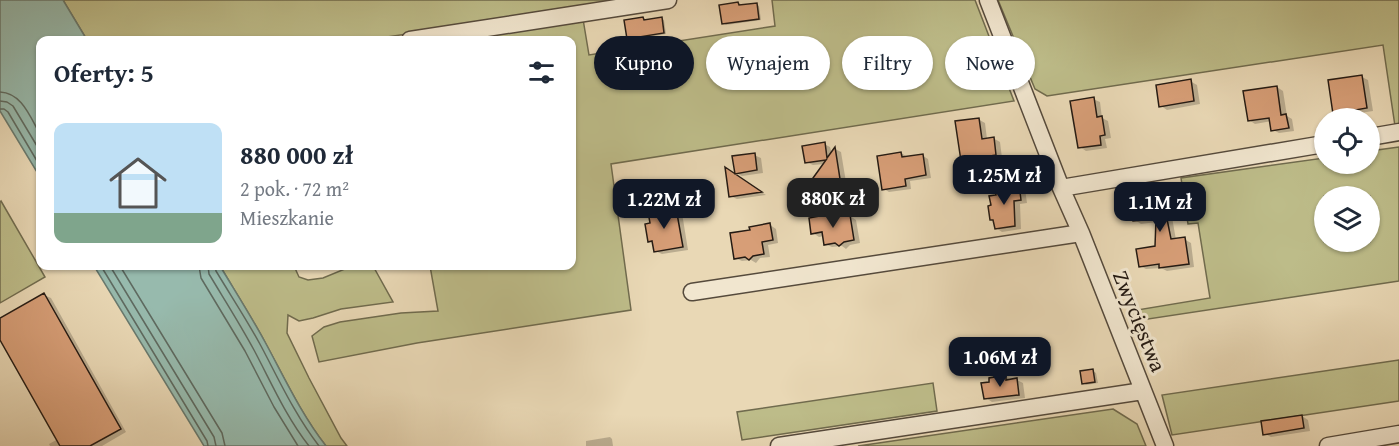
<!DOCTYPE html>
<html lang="pl">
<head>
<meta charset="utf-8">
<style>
	:root { --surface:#fff; --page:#f6f6f7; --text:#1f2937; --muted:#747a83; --accent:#111827 }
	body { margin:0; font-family:"Gentium Book Plus",serif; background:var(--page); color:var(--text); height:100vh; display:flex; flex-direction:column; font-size:22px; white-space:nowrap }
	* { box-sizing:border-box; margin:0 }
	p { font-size:20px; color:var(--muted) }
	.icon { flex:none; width:33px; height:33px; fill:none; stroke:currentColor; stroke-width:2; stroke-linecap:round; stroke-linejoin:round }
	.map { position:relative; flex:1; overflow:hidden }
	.panel { position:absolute; left:36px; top:36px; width:540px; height:234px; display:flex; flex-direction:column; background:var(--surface); border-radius:12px; box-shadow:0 2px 4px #0004 }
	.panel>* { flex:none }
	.guide { position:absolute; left:594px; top:36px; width:570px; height:54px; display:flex; gap:12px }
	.fabs { position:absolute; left:1314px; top:108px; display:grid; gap:12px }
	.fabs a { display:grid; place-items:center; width:66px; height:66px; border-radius:50%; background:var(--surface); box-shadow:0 2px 4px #0004; font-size:30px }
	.price { position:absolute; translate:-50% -51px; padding:0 14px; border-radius:12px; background:var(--accent); color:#fff; font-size:20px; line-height:39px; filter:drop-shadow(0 2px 3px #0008) }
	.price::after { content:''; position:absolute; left:50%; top:36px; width:18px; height:14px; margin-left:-9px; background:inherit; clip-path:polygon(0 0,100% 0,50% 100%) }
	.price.active { background:#222; color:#fff }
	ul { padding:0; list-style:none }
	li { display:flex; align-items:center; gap:18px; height:150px; padding:0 18px }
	li span { display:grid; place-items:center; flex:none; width:168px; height:120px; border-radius:12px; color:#555 }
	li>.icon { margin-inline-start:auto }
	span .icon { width:72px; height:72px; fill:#fffc; stroke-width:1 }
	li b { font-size:26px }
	h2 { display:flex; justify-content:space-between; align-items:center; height:72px; padding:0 18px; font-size:26px }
	.tag { padding:0 21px; border-radius:27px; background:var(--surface); box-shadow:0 2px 4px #0004; font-size:21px; line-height:54px }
	.tag.active { background:var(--accent); color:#fff }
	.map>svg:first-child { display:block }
	.green { fill:#bdbc89; stroke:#706b4e; stroke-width:1.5; fill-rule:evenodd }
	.water { fill:#97baad; stroke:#697a6f; stroke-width:1.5 }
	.shadow { fill:#0003 }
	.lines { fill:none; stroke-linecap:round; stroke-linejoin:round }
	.shore { stroke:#5e6a60; stroke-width:1.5 }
	.building { fill:#d79e77; stroke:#241a13; stroke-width:1.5 }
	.minor-casing { stroke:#554a3c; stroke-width:19 }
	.minor { stroke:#f1e6cf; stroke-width:16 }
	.labels { text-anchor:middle; stroke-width:6; stroke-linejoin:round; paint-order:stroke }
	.street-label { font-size:22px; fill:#241a13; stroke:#f1e6cf }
</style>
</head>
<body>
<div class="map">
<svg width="1399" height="446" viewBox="0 0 1399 446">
	<rect width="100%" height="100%" fill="#e9d8b5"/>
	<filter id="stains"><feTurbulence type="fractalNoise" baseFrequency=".00333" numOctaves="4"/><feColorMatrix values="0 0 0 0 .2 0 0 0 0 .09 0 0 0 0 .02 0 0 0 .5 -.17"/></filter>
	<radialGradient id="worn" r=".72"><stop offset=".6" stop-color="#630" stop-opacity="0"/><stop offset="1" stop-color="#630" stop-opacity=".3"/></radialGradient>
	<path class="green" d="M63,0h569l-265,40h-280z
		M772,0h203l39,101 -403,63 20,146 -214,33 -98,19 -7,-26 12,-9 16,-5 61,-9 37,-2 -8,-45h142v-226h-80l-2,-7 93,-14 6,36 186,-29z
		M998,0h401v126h-4l-12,-81 -336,51 -12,-7z
		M1399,147v134l-264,40 -4,-10 79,-13 -12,-75 -10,1 -7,-46 143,-20v6h46v-13zM1324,196h46v46h-46z
		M1,201l44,76 -45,26v-101z
		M220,266h74l5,11 9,3 15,-2 29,-12h21l20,36 -52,7 -28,9 -14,3 -11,-6 -1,18 22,45 32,60 6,8h-21c-25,-32 -42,-69 -61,-104 -14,-26 -30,-51 -45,-76z
		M1399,360v41l-227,34 -10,-40z
		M933,383l4,28 -195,29 -5,-28z
		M1113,409l24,15 9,22h-288z"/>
	<path class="water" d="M0,0h63l24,40h-47v137l-40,-66z
		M94,266h126c15,25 31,50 45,76 19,35 36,72 61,104h-122z"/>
	<path class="shadow" d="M738,3l3,2 15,-1 3,2 2,14 -35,5 -3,-2z
		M643,18l3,2 16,-1 2,1 2,14 -35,6 -3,-2z
		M1362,77l6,3 5,31 -32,5 -6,-3z
		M1190,81l7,4 3,19 -33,6 -6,-4z
		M1277,87l6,4 4,25 5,3 2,12 -15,2 -6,-3 -1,-9 -17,3 -6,-4z
		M1093,99l7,3 2,16 6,3 3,17 -6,1 2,9 -21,3 -6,-4z
		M978,119l7,4 2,16 6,-1 7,4 2,16 -33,5 -6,-3z
		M824,144l6,3 2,7 3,-5 6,3 5,30 -31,5 -5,-3 15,-20 -12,1 -7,-3z
		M901,153l5,3h17l5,3 3,19 -21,3 1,8 -22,3 -5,-3z
		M754,155l7,3 2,15 -21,3 -6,-3z
		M731,173l35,22 -29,4 -7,-3z
		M1018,185l7,4 2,14 -7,1 1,25 -19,3 -6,-4 -1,-7 -4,-2z
		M1173,197l6,3 3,15 -10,2 4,23 8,-1 7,4 3,24 -27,4 -6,-3 -15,1 -6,-3 17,-18v-26l-16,2 -6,-4 31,-22z
		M676,209l6,4 6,37 -26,4 -7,-3 -1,-7 -4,-3z
		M830,216l4,2 16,-2 6,4 4,23 -10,2 -4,4 -4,-3 -10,1 -7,-3 -1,-8 -5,1 -6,-4z
		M770,225l6,4 2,14 -10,2 2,12 -10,1 -4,5 -5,-3 -9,1 -7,-3z
		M44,295l7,3 75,134 -24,14h-52l-1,-2 9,-5 -58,-102v-17z
		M1093,371l3,2 2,10 -12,2 -2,-2z
		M1006,377l5,3h6l6,3 2,15 -33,4 -6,-4z
		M1302,416l6,4 2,11 -39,6 -6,-3z
		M610,437l2,2 1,7h-27v-5z"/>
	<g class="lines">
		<path class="shore" d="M0,92c22,1 30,25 40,42
			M0,101l7,1 6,4 27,45
			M0,109h4l4,3 32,54
			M101,266l106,175 1,5
			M110,266l104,171 2,9
			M120,266l102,167 3,13
			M199,266l2,12 44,73 29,56 24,39
			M208,266l1,8c15,25 31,50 45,76 17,32 32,67 55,96
			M215,266l1,5c15,25 31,49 45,75 18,34 34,69 58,100"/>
	</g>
	<path class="building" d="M738,2l1,3 18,-2 2,16 -37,5 -3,-19z
		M643,17l1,3 18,-3 2,16 -37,6 -3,-19z
		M1362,75l5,33 -34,6 -5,-34z
		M1191,79l3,22 -35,6 -3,-22z
		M1277,86l4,29 5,-1 3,14 -18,3 -2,-13 -21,3 -5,-30z
		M1094,97l3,20 5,-1 3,19 -5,1 1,9 -23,3 -8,-47z
		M979,118l3,21 12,-2 2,18 -35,6 -6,-40z
		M825,142l2,16 8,-11 5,32 -32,6 18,-25 -21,3 -3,-17z
		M901,152l1,5 21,-3 3,21 -21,4 1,7 -24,4 -5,-34z
		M755,153l2,17 -22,4 -3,-18z
		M725,167l37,25 -33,5z
		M1019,184l2,16 -7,1 1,25 -20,3 -2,-9h-3l-2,-14 3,-1 -2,-9 7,-1 -2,-8z
		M1156,194h6l1,2 10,-1 3,17 -10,2 5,25 14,-2 4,27 -30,4v-4l-20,3 -3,-18 19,-3 1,-27 -23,2 -3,-21 26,-4z
		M676,208l7,39 -29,5 -2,-11 -4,1 -3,-18 5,-1 -2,-11z
		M830,214v3l20,-2 4,25 -10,2 -5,4 -4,-3 -11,2 -2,-13 -11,2 -2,-16z
		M770,223l3,17 -11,2 2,12 -11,2 -4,4 -4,-3 -11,2 -4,-26 20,-3 -1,-3z
		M44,293l77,136 -31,17h-30l-60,-106v-22z
		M1093,369l2,13 -13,2 -2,-13z
		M1006,375v5l11,-2 2,17 -35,4 -3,-16 8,-1v-4z
		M1302,415l2,13 -41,7 -2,-14z"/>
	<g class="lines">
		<g class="minor-casing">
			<path id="minor" d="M988,0l73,188 20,45 84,213
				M410,40l258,-40
				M1370,137l29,-5
				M1061,188l263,-44
				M692,292l389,-59
				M779,446l364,-55
				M1328,446l71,-12"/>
		</g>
		<use href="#minor" class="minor"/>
	</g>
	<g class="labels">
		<g class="street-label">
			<text transform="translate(1140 321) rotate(68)" y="8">Zwycięstwa</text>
		</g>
	</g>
	<rect width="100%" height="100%" filter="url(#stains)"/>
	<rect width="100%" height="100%" fill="url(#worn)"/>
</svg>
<div class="fabs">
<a><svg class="icon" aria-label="locate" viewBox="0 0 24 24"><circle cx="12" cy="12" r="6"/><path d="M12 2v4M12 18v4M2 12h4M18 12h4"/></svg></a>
<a><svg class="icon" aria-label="layers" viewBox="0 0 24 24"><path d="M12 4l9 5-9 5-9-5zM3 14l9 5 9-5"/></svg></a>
</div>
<b class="price" style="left:1004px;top:206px">1.25M zł</b>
<b class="price active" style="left:833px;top:229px">880K zł</b>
<b class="price" style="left:664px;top:230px">1.22M zł</b>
<b class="price" style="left:1160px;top:233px">1.1M zł</b>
<b class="price" style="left:1000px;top:388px">1.06M zł</b>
<div class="guide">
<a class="tag active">Kupno</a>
<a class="tag">Wynajem</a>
<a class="tag">Filtry</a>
<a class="tag">Nowe</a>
</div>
<section class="panel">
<h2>Oferty: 5<svg class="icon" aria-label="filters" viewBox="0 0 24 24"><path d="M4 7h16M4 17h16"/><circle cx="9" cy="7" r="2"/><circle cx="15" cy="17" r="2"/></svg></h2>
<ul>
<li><span style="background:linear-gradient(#bfe0f5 75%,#7fa58c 0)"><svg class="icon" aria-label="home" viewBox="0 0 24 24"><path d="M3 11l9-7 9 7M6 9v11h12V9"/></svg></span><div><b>880 000 zł</b><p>2 pok. · 72 m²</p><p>Mieszkanie</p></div></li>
</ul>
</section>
</div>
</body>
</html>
